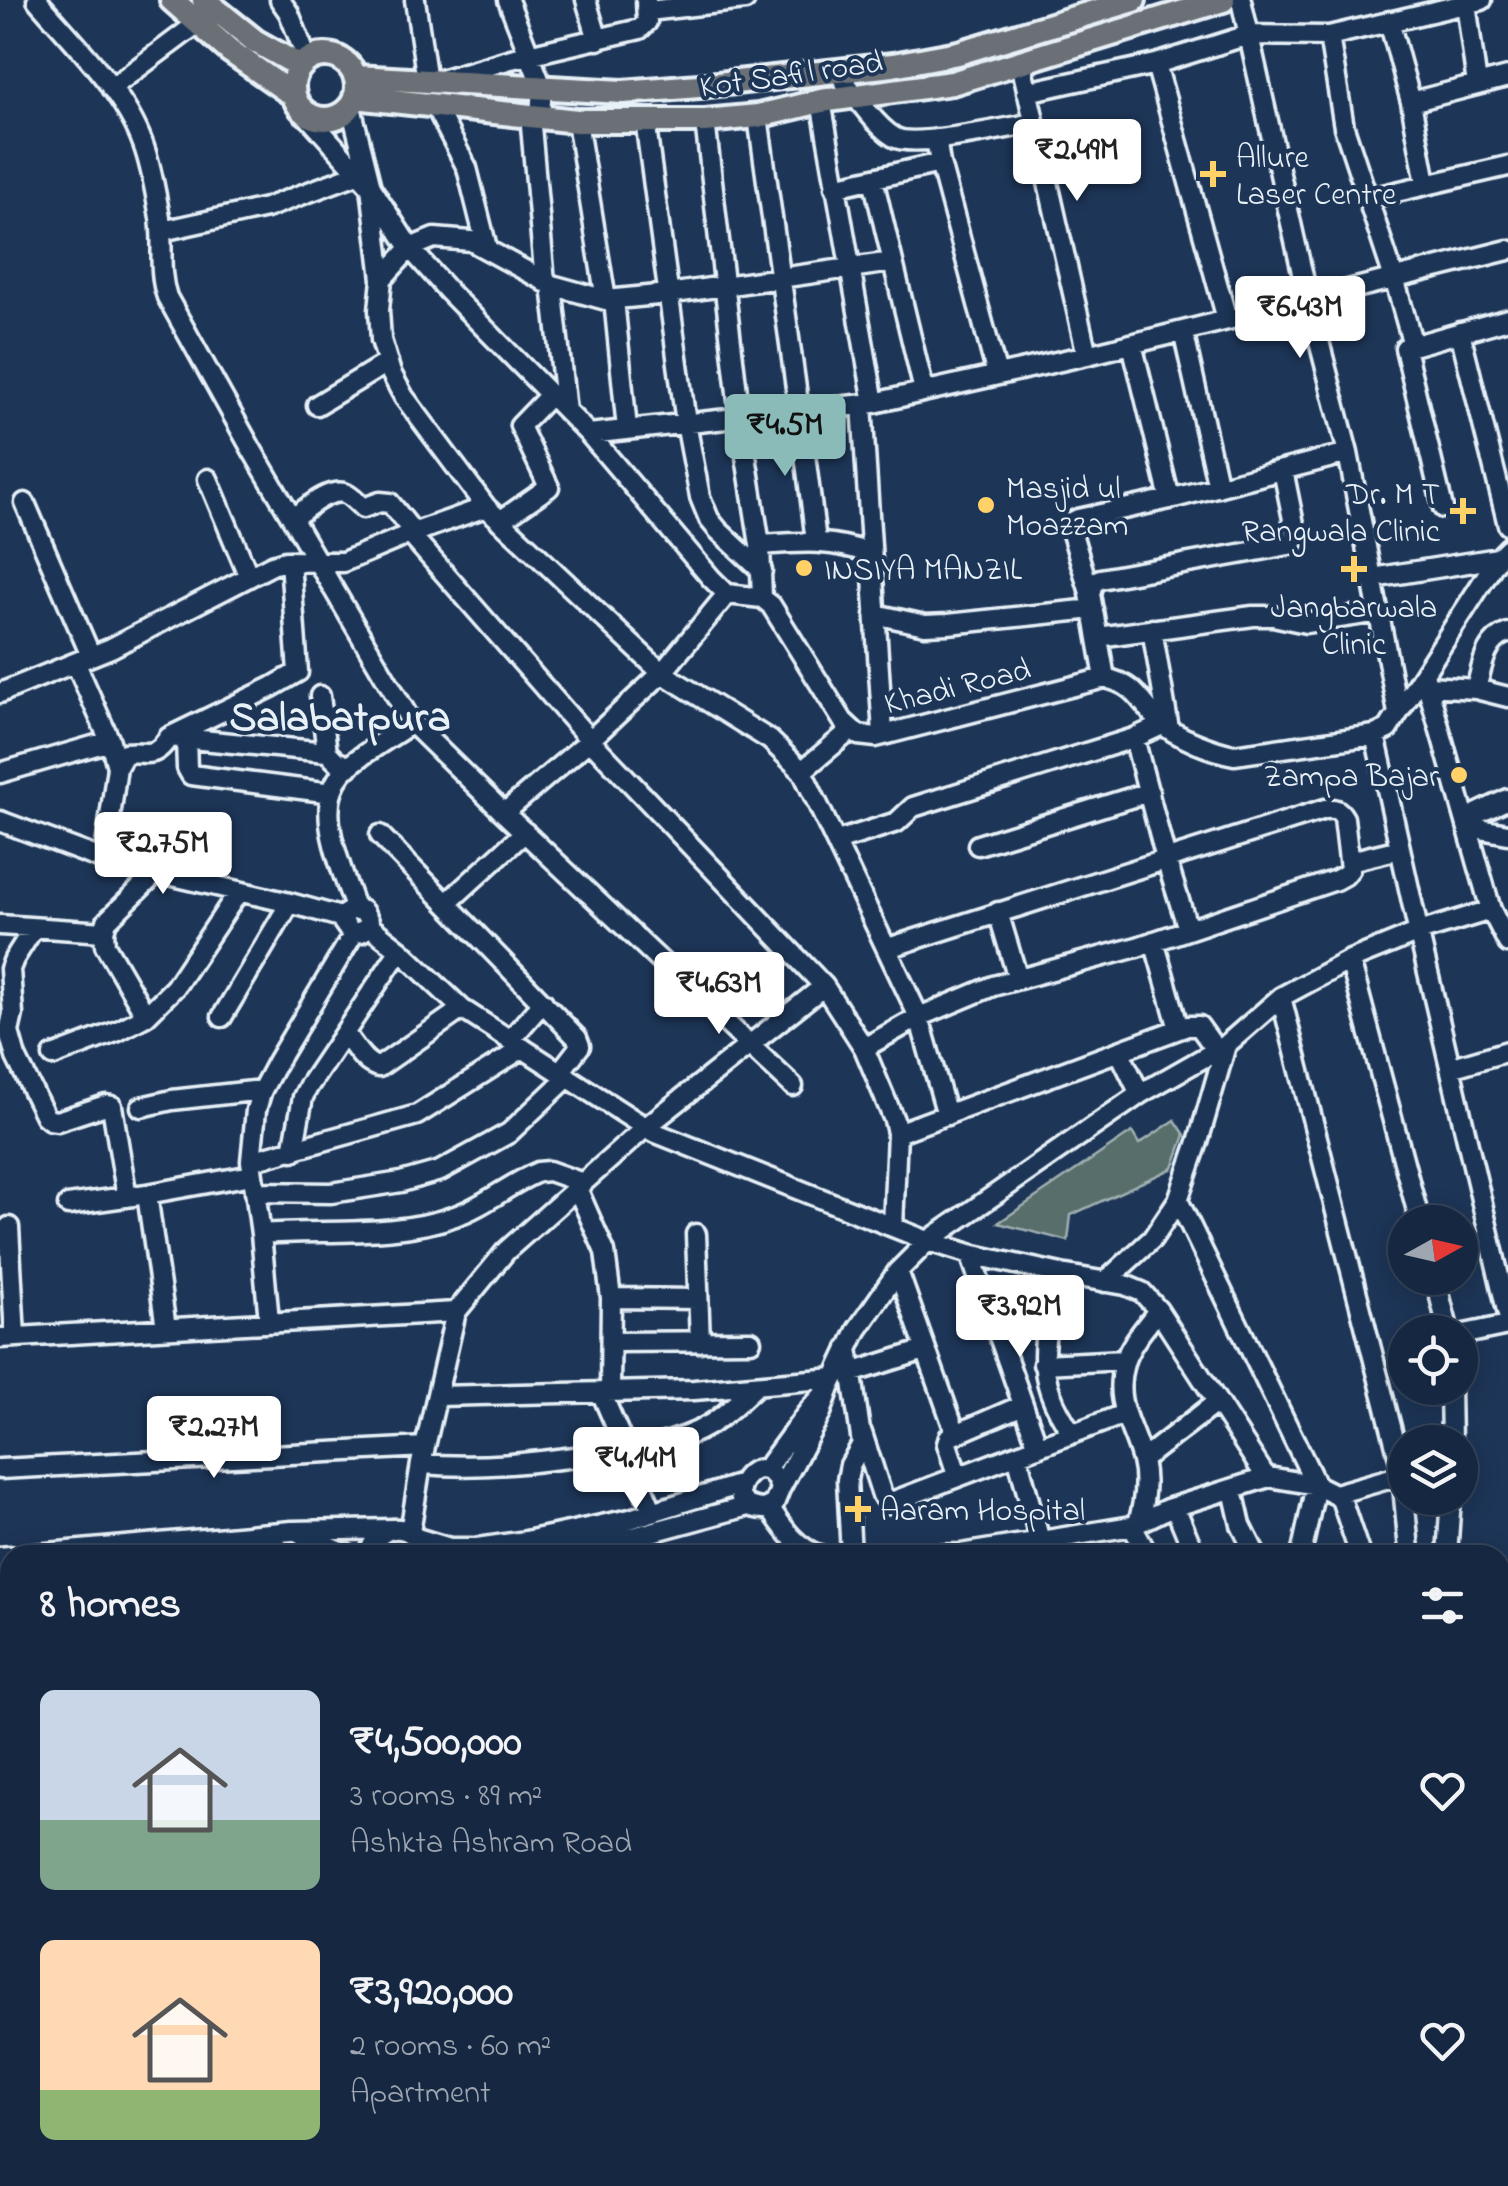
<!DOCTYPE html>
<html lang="en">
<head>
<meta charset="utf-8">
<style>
	:root { --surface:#162841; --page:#23344c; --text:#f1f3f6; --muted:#9ea6b1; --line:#35445a; --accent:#8bbbb9 }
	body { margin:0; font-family:"Indie Flower",sans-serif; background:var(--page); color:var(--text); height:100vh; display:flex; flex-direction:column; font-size:38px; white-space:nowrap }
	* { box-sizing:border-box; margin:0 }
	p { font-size:32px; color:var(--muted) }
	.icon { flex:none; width:55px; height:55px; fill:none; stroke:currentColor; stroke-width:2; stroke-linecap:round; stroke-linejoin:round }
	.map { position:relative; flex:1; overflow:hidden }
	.panel { position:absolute; left:0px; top:1545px; width:1510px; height:642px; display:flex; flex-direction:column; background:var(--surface); border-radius:30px 30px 0 0; box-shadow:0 5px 25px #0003,0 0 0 2px var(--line) }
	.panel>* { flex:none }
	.needle { width:65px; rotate:82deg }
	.fabs { position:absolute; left:1388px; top:1205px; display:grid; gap:20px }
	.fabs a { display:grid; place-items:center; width:90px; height:90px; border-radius:50%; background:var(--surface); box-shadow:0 5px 25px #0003,0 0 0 2px var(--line); font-size:50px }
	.price { position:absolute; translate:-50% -85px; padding:0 22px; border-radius:10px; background:#fff; color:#222; font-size:32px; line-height:65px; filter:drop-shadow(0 2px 5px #0008) }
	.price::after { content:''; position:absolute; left:50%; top:60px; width:30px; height:22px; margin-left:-15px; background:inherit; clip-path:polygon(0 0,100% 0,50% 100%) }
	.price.selected { background:var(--accent); color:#111 }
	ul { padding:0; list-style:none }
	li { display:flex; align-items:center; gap:30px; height:250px; padding:0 40px }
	li span { display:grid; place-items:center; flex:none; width:280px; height:200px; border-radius:15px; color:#555 }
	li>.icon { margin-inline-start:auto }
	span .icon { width:120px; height:120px; fill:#fffc; stroke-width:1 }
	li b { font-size:42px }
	h2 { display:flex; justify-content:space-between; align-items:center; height:120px; padding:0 40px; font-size:42px }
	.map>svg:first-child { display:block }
	.green { fill:#586e6a; stroke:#a0b0b1; stroke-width:2.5 }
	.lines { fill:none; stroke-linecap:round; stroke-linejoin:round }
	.minor-casing { stroke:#e8f1f8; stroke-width:25 }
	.major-casing { stroke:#e8f1f8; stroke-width:30 }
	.minor { stroke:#1d3557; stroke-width:18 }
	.major { stroke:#6b7074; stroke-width:22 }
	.poi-dot { fill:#ffd166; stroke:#1d3557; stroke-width:4 }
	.labels { text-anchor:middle; stroke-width:8; stroke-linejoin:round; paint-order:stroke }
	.street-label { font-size:32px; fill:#e8f1f8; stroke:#1d3557 }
	.poi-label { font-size:32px; fill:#e8f1f8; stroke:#1d3557; text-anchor:start }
	.district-label { font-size:42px; font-weight:bold; fill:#e8f1f8; stroke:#1d3557 }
</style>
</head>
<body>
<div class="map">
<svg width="1508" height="2186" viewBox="0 0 1508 2186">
	<rect width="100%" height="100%" fill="#1d3557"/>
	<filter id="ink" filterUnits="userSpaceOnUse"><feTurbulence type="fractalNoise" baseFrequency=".01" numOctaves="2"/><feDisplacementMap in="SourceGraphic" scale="20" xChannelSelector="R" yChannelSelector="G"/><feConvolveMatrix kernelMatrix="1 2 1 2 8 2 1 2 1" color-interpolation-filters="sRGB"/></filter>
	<g filter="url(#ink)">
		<path class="green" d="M1175,1120l10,15 -12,33 -102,47 -3,26 -70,-18 134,-91 7,12z
			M720,2178h302v5l-44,3h-259z"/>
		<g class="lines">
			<g class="minor-casing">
				<path id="minor" d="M37,0c36,42 87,91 106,144 8,21 12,46 16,68 6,29 -2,57 8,85l85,153 160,273 92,90 289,273
					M280,0l9,13 18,46
					M415,0l12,81
					M508,0l34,87 -2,29
					M586,0l12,40
					M1241,0l67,299 40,154 50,260
					M1466,3l11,82
					M648,11l97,-11
					M1389,21l22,81 15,81
					M1329,36l15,91 50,151 19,67
					M1021,63l66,292
					M1156,64l71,255
					M837,71c14,19 37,54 57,66 18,12 115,-10 140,-14
					M444,79l67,-20 129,-30 7,-7 -1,-22
					M111,88l87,-65
					M1027,92l129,-28 92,-29 81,1 153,-36
					M821,101l53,302
					M1411,102l97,-25
					M435,106l32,62 20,80
					M303,111l68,76 39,61 39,44 140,142 122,144 16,16 35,4 9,7 72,116 15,14 18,2 229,-59c32,7 34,23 55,44 15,15 53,29 74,33l141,-20 13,-6 110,-171 10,-10
					M530,115l15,167
					M758,116c19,142 41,283 58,426
					M645,120l41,303 14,74 9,22 9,11 44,41
					M577,121l29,179
					M705,121l35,297 20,127 2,53
					M936,139l4,24 57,212
					M873,179l51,212
					M835,187l105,-24
					M1366,199l142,-33
					M162,231l104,-23 91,-34
					M382,279l28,-31 24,-10 37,3 81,44 54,15 62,-6 224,-32
					M552,285l14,126
					M614,300l13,129
					M1183,331l35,156
					M1460,332l48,193
					M1132,344l38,155
					M862,404l21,330
					M317,405l71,-43
					M589,434l285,-31 213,-48 421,-105
					M208,479l41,98
					M25,503l66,153
					M486,507l176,166 108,67 32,31 117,246 28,98
					M1443,508l-38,-160 103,-29
					M293,518c13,-9 34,-29 51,-25 7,2 13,10 19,15l17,-6 10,1 24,30
					M500,521l49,-34 -29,-61 30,-31
					M410,534l180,206 234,246 40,62 30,72 3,13 -4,94
					M760,545c41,-3 72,-6 111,9
					M1373,578l125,-20
					M1090,593l-20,-66 2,-5 6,-3 92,-20 178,-46
					M875,614l50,11 23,-1 145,-15
					M1152,629l17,100
					M1098,637l155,-21h20l33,7 73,-11
					M76,664l34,77 7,26 -13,93
					M1424,674l67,236 17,33
					M1105,678l-15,-84 3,-11 7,-4 189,-34 5,-4 2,-7 -13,-64
					M1428,686l48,3 32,8
					M1476,689c6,-21 8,-48 32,-56
					M0,693l111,-45 161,-83 13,-4 58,1 67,-28 76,-27 -82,-110 -13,-24 -10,-33 -2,-30 3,-31 -11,-92 -20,-80
					M320,696l7,56
					M1375,735l44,199 89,381
					M170,737l157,15 9,9 13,6
					M1134,738l32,121 22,70
					M186,739l1,29 4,7 141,18
					M117,767l8,-14c23,-3 28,8 44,-16l103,-50 26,-15 -8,-111
					M802,771l49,-41
					M0,773l110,-32
					M504,813l86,-73 72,-67 65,-79
					M1466,819l42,-20
					M0,821l104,39 186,43 54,15
					M1469,827l39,7
					M380,835l197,203 3,8 -20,26
					M837,841l60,-19 16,-15 221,-69 28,-13
					M978,845l171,-53
					M1350,861l50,-12
					M447,903l78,-71
					M355,908l-10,6 -2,8 7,10c10,3 17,-1 19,-11l-6,-10 -8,-3c-12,-37 -43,-100 -13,-135 12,-15 53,-38 70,-50
					M998,912l20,67
					M0,925l104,7
					M368,925l32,25 62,59 189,122 277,110 42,13 91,20 64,11 17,7 16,18 106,164 5,3 47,8 18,9 5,-1 21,62
					M33,929l-19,30 -4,10 3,45 -4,18 7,25 29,59 5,4 7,1 49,-16 6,1 15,91
					M1154,941l25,88
					M1350,960l70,262
					M1281,997l119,465
					M146,1016l-41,-71 -1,-13 3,-11 50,-49
					M222,1017l68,-114
					M345,1034c9,11 19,31 34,33l83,-58
					M510,1040l33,-38
					M864,1048l55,-31 74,-31 144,-39 199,-67 9,-5 5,-6 -6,-51c-5,-9 -9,-10 -19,-9l-437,139
					M1119,1051l21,43
					M53,1056l65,-25 28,-15 29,-29 64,-96
					M1450,1068l58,-17
					M141,1107l31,-7 90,-10
					M897,1133l290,-107h12l18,25
					M293,1151l10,-54 5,-10 92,-137
					M251,1161l166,-46 106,-67
					M577,1188l28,64 6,46 -1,94
					M255,1192l76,1 70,-11 39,-11 69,-38 59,-56
					M147,1194l19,134
					M1178,1200l138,285 -15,70
					M68,1205l79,-11 105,-19
					M9,1227l6,110
					M261,1234c62,-5 134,4 194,-18 30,-10 54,-32 83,-44l11,-1 34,12
					M696,1234l4,108
					M970,1254l68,193
					M898,1271l58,163
					M1061,1274c-19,65 -30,100 11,159
					M1435,1278l14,54
					M1105,1282l47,-43 26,-39 20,-58 28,-97
					M611,1298l87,1
					M269,1321l-8,-87 -10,-73 5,-51 6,-20 16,-30 76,-127
					M1460,1335l48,-10
					M0,1338l456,-26
					M611,1342l140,-1
					M848,1348l14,96 -12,21 -3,15 4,75
					M1043,1364l82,-4
					M851,1373l74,-23
					M1450,1388l1,54
					M601,1392l52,120
					M437,1396l257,-6 141,-12
					M862,1433l20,62 7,8 235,-89
					M1017,1455l23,86
					M1142,1460l75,-58
					M421,1464c61,5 109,-1 169,-9 38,-5 85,-9 119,-30 17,-10 32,-26 47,-39
					M0,1469l425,-22
					M765,1470l45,-61 12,-13
					M1402,1475l7,75
					M958,1477l-11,-33 2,-7 74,-32
					M780,1489c-15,-54 -72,18 -16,20l10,-5 6,-15 41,-76 9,-25 27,-58 41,-59 30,-30 212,-147 86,-49 55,-48 69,-37 69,-28 72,-22
					M1233,1490l8,35 15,30
					M1339,1493l63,-18 -2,-13 5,-1
					M769,1507c14,20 26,40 50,48
					M1175,1507l20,48
					M1138,1523c6,-20 9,-42 4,-62 -9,-36 -30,-57 -18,-98 6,-20 23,-37 34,-53
					M1132,1526l16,29
					M410,1532l11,-68 35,-152 50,-61 140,-124 178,-141
					M302,1535l46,20
					M417,1538l33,10h27l49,-7 104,-22 111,-35
					M25,1555l267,-24 101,-2
					M276,1555v-22
					M369,1555c8,-35 48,-35 55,0
					M533,1555l104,-19 111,-30
					M930,1555l31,-1 171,-28 35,-17 102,-32
					M1447,1555l4,-57
					M0,1557l10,-1
					M1500,1618l8,-2
					M1500,1679l8,-7
					M0,1706h10
					M0,1817h10
					M1500,1819l8,-2
					M0,1939l10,-1
					M1500,2012l8,1
					M0,2041l10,-1
					M1500,2137h8
					M246,2178v8
					M423,2178v8
					M1447,2178l1,8
					M1,2186l56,-7
					M621,2186l2,-8
					M1263,2186v-8
					M1349,2186l1,-8"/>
			</g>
			<g class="major-casing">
				<path id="major" d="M172,0l58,51 63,44
					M204,0l51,41 45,25
					M293 87a32 32 0 1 1 64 0a32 32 0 1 1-64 0Z
					M356,77l267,15 76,-6 194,-21 65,-12 176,-53
					M355,97l222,24h128l53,-5 63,-15 131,-18 271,-83"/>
			</g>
			<use href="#minor" class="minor"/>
			<use href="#major" class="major"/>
		</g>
	</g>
	<g class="poi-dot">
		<path d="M1208 159h10v10h10v10h-10v10h-10v-10h-10v-10h10z"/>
		<circle cx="986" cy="505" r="10"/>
		<path d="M1458 496h10v10h10v10h-10v10h-10v-10h-10v-10h10z"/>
		<circle cx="804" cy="568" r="10"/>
		<path d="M1349 554h10v10h10v10h-10v10h-10v-10h-10v-10h10z"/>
		<circle cx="1459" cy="775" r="10"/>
		<path d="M853 1494h10v10h10v10h-10v10h-10v-10h-10v-10h10z"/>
	</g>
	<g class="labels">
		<g class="street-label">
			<text transform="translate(791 73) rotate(-8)" y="11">Kot Safil road</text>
			<text transform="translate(957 685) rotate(-14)" y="11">Khadi Road</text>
		</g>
		<g class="poi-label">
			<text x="1236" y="167">Allure<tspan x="1236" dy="37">Laser Centre</tspan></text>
			<text x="1006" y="498">Masjid ul<tspan x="1006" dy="37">Moazzam</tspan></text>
			<text x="1440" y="504" text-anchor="end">Dr. M T<tspan x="1440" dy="37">Rangwala Clinic</tspan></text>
			<text x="824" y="579">INSIYA MANZIL</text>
			<text x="1354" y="617" text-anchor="middle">Jangbarwala<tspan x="1354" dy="37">Clinic</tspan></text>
			<text x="1439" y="786" text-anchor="end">Zampa Bajar</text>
			<text x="880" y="1520">Aaram Hospital</text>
		</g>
		<g class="district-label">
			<text x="340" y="730">Salabatpura</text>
		</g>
	</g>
</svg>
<div class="fabs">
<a><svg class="needle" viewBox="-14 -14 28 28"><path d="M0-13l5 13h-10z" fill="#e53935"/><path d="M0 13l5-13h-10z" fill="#9ea6b1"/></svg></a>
<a><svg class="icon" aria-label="locate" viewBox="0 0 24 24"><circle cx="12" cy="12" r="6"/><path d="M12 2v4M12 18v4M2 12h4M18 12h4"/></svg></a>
<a><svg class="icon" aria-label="layers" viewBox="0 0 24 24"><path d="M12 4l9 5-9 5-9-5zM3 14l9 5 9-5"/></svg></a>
</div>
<b class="price" style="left:1077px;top:204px">₹2.49M</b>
<b class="price" style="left:1300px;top:361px">₹6.43M</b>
<b class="price selected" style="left:785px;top:479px">₹4.5M</b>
<b class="price" style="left:163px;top:897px">₹2.75M</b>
<b class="price" style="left:719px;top:1037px">₹4.63M</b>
<b class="price" style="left:1020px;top:1360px">₹3.92M</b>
<b class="price" style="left:214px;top:1481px">₹2.27M</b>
<b class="price" style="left:636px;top:1512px">₹4.14M</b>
<section class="panel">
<h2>8 homes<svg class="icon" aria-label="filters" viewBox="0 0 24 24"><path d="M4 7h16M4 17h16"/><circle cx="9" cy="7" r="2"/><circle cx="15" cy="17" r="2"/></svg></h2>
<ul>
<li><span style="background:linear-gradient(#c9d6e8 65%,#7fa58c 0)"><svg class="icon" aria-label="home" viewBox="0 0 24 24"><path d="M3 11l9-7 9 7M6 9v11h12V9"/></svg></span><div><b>₹4,500,000</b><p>3 rooms · 89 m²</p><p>Ashkta Ashram Road</p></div><svg class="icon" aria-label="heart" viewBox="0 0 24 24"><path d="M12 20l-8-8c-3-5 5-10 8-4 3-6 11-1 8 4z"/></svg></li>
<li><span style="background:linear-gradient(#ffd9b3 75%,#8fb573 0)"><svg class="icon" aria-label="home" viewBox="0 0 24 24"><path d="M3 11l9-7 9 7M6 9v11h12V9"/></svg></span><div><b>₹3,920,000</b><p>2 rooms · 60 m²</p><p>Apartment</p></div><svg class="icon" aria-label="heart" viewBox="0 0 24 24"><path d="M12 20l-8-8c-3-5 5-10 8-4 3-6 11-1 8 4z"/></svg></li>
</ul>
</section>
</div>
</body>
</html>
